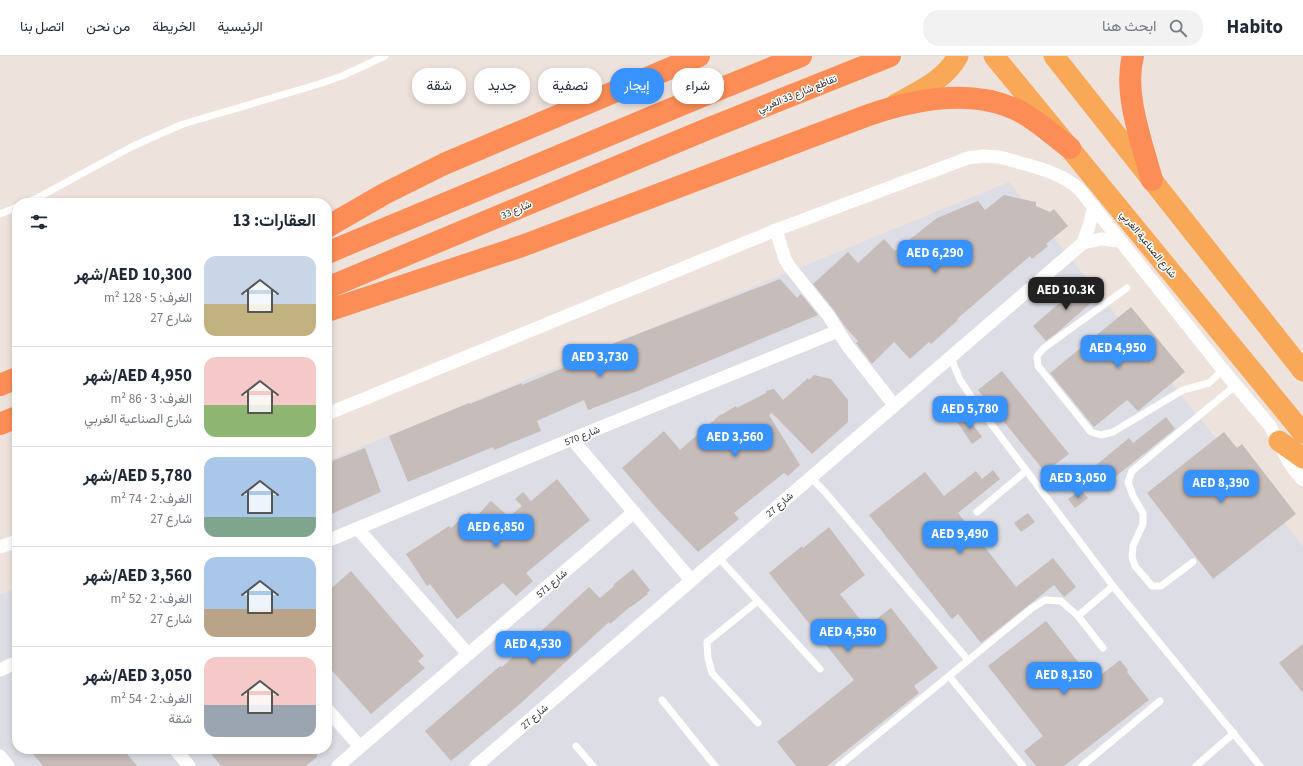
<!DOCTYPE html>
<html lang="ar">
<head>
<meta charset="utf-8">
<style>
	:root { --surface:#fff; --page:#f2f2f3; --text:#1f2937; --muted:#747a83; --line:#e0e1e3; --accent:#3892ff }
	body { margin:0; font-family:"Source Sans 3",Vazirmatn,sans-serif; background:var(--page); color:var(--text); direction:rtl; height:100vh; display:flex; flex-direction:column; font-size:15px; white-space:nowrap }
	* { box-sizing:border-box; margin:0 }
	p { font-size:13px; color:var(--muted) }
	.icon { flex:none; width:22px; height:22px; fill:none; stroke:currentColor; stroke-width:2; stroke-linecap:round; stroke-linejoin:round }
	.map { position:relative; flex:1; overflow:hidden; direction:ltr }
	.panel { position:absolute; left:12px; top:142px; width:320px; height:556px; display:flex; flex-direction:column; background:var(--surface); border-radius:16px; box-shadow:0 2px 6px #0003; direction:rtl }
	.panel>* { flex:none }
	.guide { position:absolute; left:344px; top:12px; width:380px; height:36px; direction:rtl; display:flex; gap:8px }
	.price { position:absolute; translate:-50% -34px; padding:0 9px; border-radius:8px; background:var(--accent); color:#fff; font-size:13px; line-height:26px; filter:drop-shadow(0 1px 2px #0008) }
	.price::after { content:''; position:absolute; left:50%; top:24px; width:12px; height:9px; margin-left:-6px; background:inherit; clip-path:polygon(0 0,100% 0,50% 100%) }
	.price.selected { background:#222; color:#fff }
	ul { padding:0; list-style:none }
	li { display:flex; align-items:center; gap:12px; height:100px; padding:0 16px }
	li+li { border-top:1px solid var(--line) }
	li span { display:grid; place-items:center; flex:none; width:112px; height:80px; border-radius:12px; color:#555 }
	li>.icon { margin-inline-start:auto }
	span .icon { width:48px; height:48px; fill:#fffc; stroke-width:1 }
	li b { font-size:17px }
	h2 { display:flex; justify-content:space-between; align-items:center; height:48px; padding:0 16px; font-size:17px }
	.tag { padding:0 14px; border-radius:16px; background:var(--surface); box-shadow:0 2px 6px #0003; font-size:14px; line-height:36px }
	.tag.selected { background:var(--accent); color:#fff }
	header { display:flex; align-items:center; gap:24px; box-sizing:border-box; height:56px; padding:0 20px; background:var(--surface); border-bottom:1px solid var(--line) }
	header strong { font-size:19px }
	nav { display:flex; gap:22px; margin-inline-start:auto; font-size:14px }
	.search { width:280px; height:36px; background:var(--page); display:flex; align-items:center; gap:10px; box-sizing:border-box; padding:0 14px; border-radius:16px; color:var(--muted); font-size:15px }
	.map>svg:first-child { display:block }
	.industrial { fill:#dddde6 }
	.building { fill:#c6bcb9 }
	.lines { fill:none; stroke-linecap:round; stroke-linejoin:round }
	.service { stroke:#fff; stroke-width:7 }
	.minor { stroke:#fff; stroke-width:13 }
	.primary { stroke:#f8a857; stroke-width:21 }
	.trunk { stroke:#fc8d56; stroke-width:22 }
	.labels { text-anchor:middle; stroke-width:3; stroke-linejoin:round; paint-order:stroke }
	.street-label { font-size:10px; fill:#2b2b2b; stroke:#fff }
</style>
</head>
<body>
<header>
<strong>Habito</strong>
<div class="search"><svg class="icon" aria-label="search" viewBox="0 0 24 24"><circle cx="10" cy="10" r="6"/><path d="M15 15l6 6"/></svg>ابحث هنا</div>
<nav><a>الرئيسية</a><a>الخريطة</a><a>من نحن</a><a>اتصل بنا</a></nav>
</header>
<div class="map">
<svg width="1303" height="710" viewBox="0 0 1303 710">
	<rect width="100%" height="100%" fill="#eee2dc"/>
	<path class="industrial" d="M1009,126l294,364v220h-1303v-171l17,-7v161h310v-288z"/>
	<path class="building" d="M1004,139l32,7v4l14,6 4,-3 14,17 -22,18 2,2 -16,13 -2,-3 -73,63 1,1 -27,24 -2,-2 -19,17 -16,-17 -22,22 -16,-21 2,-2 -12,-13 -12,-18 -21,-26 35,-32 10,11 26,-24 11,12 42,-33 41,-17 7,9z
		M780,223l17,19 4,-4 17,21 -178,75 -52,20 -4,-10 -47,21 4,10 -47,19 -1,-3 -85,35 -19,-46 80,-33 1,1 52,-21v2l48,-20v-2l47,-21z
		M1086,224l13,16 -40,35 -13,10 -13,-15z
		M1131,251l54,65 -47,39 -11,-11 -33,27 -44,-54z
		M1002,315l67,83 -24,18 -67,-82z
		M814,319l17,4 17,21v22l-36,32 -40,-41 -3,2 31,50 -12,11 -4,-3 -50,40 5,6 -41,33 -40,-42 -36,-42 42,-37 16,19 41,-36v1l15,-9 1,2 29,-15v-2l8,-2 9,11 25,-22 1,2z
		M967,360l15,21 -10,7 -15,-22z
		M1166,361l9,12 -65,52 -14,-16 33,-27 4,5z
		M1224,376l13,16 5,-4 54,70 -83,65 -66,-86z
		M365,392l16,44 -54,24v-53z
		M993,414l7,9 -42,34 58,74 37,-29 23,29 -12,10 -10,-12 -73,58 -23,-29 -6,5 -83,-104 56,-43 19,24 32,-25 6,8z
		M557,423l33,41 -64,53 7,8 -17,15 -13,-13 -46,36 -27,-35 -3,2 -21,-32 43,-28 2,2 18,-16 6,6 16,-17 18,16 13,-11 -7,-7 8,-7 8,9z
		M1081,434l7,8 -13,10 -7,-9z
		M1028,457l7,9 -14,10 -7,-9z
		M829,471l36,48 -25,19 26,33 25,-19 47,60 -24,18 5,7 -92,73h-31l-19,-24 77,-62 -85,-107 33,-27 1,2z
		M633,513l17,21 -3,3 1,1 -17,13v-1l-21,18 -1,-2 -89,82 -69,57 -26,-30 75,-65 2,1 87,-80 11,11 14,-12 -1,-1z
		M351,515l73,85 -6,5 7,7 -54,46 -44,-49v-73z
		M1046,565l47,60 27,-21 8,10 -1,2 22,28 -85,66h-28l-12,-15 19,-15 -55,-70z
		M1303,588v49l-24,-30z
		M29,693h94l14,17h-94z
		M207,693h111l-1,8 -11,9h-85z"/>
	<g class="lines">
		<path class="service" d="M26,147l13,-6 94,-51 50,-22 136,-40 23,-8 43,-20
			M0,158l17,-7
			M1127,232l-83,60 -7,8 1,10 53,66 10,3 12,-3 70,-42 26,-7 14,-13
			M951,302l9,22 14,21 139,185 147,180
			M810,421l15,15 143,168
			M977,456l49,-41
			M718,501l102,112
			M1193,506l-32,24h-9l-17,-20 -3,-9 1,-11 10,-22v-11l-10,-17 -5,-14 4,-11 104,-86
			M1078,560l35,-30
			M949,620l74,90
			M662,644l53,66
			M758,667l-46,-50 -4,-15 -1,-16 51,-41
			M576,690l17,20
			M839,710l193,-158 13,-8 16,1 17,15 25,32
			M1082,710l78,-65
			M1196,710l38,-33"/>
		<path class="minor" d="M776,174l9,29 4,7 39,49 19,30 47,60
			M1083,187l18,-4 19,2
			M327,358l449,-184 192,-72 15,-2 17,1c26,8 61,14 80,33l143,180 47,56 19,36 6,9 8,9
			M572,383l119,141
			M358,473l110,125
			M327,485l245,-102 266,-108
			M0,491l17,-6
			M0,614l17,-8
			M327,653l33,38
			M175,693l14,17
			M0,700l8,10
			M338,710l296,-254
			M476,710l607,-523 6,-17 5,-20"/>
		<path class="primary" d="M994,0l309,377
			M1054,0l249,315
			M896,48c23,-13 49,-24 62,-48
			M1279,385l24,17"/>
		<path class="trunk" d="M1133,0c-10,37 9,87 19,124
			M327,171l57,-33 60,-30 255,-108
			M327,197l368,-154 106,-43
			M327,232l378,-158 185,-74
			M327,255l195,-65 344,-130c48,-17 107,-29 155,-4 18,10 33,24 49,36
			M0,329l17,-7
			M0,368l17,-7"/>
	</g>
	<g class="labels">
		<g class="street-label">
			<text transform="translate(797 37) rotate(-22)" y="4">تقاطع شارع 33 الغربي</text>
			<text transform="translate(516 153) rotate(-23)" y="4">شارع 33</text>
			<text transform="translate(1149 188) rotate(51)" y="4">شارع الصناعية الغربي</text>
			<text transform="translate(582 379) rotate(-22)" y="4">شارع 570</text>
			<text transform="translate(779 448) rotate(-41)" y="4">شارع 27</text>
			<text transform="translate(551 527) rotate(-41)" y="4">شارع 571</text>
			<text transform="translate(534 660) rotate(-41)" y="4">شارع 27</text>
		</g>
	</g>
</svg>
<b class="price" style="left:935px;top:218px">AED 6,290</b>
<b class="price selected" style="left:1066px;top:255px">AED 10.3K</b>
<b class="price" style="left:1118px;top:313px">AED 4,950</b>
<b class="price" style="left:600px;top:322px">AED 3,730</b>
<b class="price" style="left:970px;top:374px">AED 5,780</b>
<b class="price" style="left:735px;top:402px">AED 3,560</b>
<b class="price" style="left:1078px;top:443px">AED 3,050</b>
<b class="price" style="left:1221px;top:448px">AED 8,390</b>
<b class="price" style="left:496px;top:492px">AED 6,850</b>
<b class="price" style="left:960px;top:499px">AED 9,490</b>
<b class="price" style="left:848px;top:597px">AED 4,550</b>
<b class="price" style="left:533px;top:609px">AED 4,530</b>
<b class="price" style="left:1064px;top:640px">AED 8,150</b>
<div class="guide">
<a class="tag">شراء</a>
<a class="tag selected">إيجار</a>
<a class="tag">تصفية</a>
<a class="tag">جديد</a>
<a class="tag">شقة</a>
</div>
<section class="panel">
<h2>العقارات: 13<svg class="icon" aria-label="filters" viewBox="0 0 24 24"><path d="M4 7h16M4 17h16"/><circle cx="9" cy="7" r="2"/><circle cx="15" cy="17" r="2"/></svg></h2>
<ul>
<li><span style="background:linear-gradient(#c9d6e8 60%,#c2b280 0)"><svg class="icon" aria-label="home" viewBox="0 0 24 24"><path d="M3 11l9-7 9 7M6 9v11h12V9"/></svg></span><div><b>AED 10,300/شهر</b><p>الغرف: 5 · 128 m²</p><p>شارع 27</p></div></li>
<li><span style="background:linear-gradient(#f6c9c9 60%,#8fb573 0)"><svg class="icon" aria-label="home" viewBox="0 0 24 24"><path d="M3 11l9-7 9 7M6 9v11h12V9"/></svg></span><div><b>AED 4,950/شهر</b><p>الغرف: 3 · 86 m²</p><p>شارع الصناعية الغربي</p></div></li>
<li><span style="background:linear-gradient(#a9c7e8 75%,#7fa58c 0)"><svg class="icon" aria-label="home" viewBox="0 0 24 24"><path d="M3 11l9-7 9 7M6 9v11h12V9"/></svg></span><div><b>AED 5,780/شهر</b><p>الغرف: 2 · 74 m²</p><p>شارع 27</p></div></li>
<li><span style="background:linear-gradient(#a9c7e8 65%,#b9a48a 0)"><svg class="icon" aria-label="home" viewBox="0 0 24 24"><path d="M3 11l9-7 9 7M6 9v11h12V9"/></svg></span><div><b>AED 3,560/شهر</b><p>الغرف: 2 · 52 m²</p><p>شارع 27</p></div></li>
<li><span style="background:linear-gradient(#f6c9c9 60%,#9aa5b1 0)"><svg class="icon" aria-label="home" viewBox="0 0 24 24"><path d="M3 11l9-7 9 7M6 9v11h12V9"/></svg></span><div><b>AED 3,050/شهر</b><p>الغرف: 2 · 54 m²</p><p>شقة</p></div></li>
</ul>
</section>
</div>
</body>
</html>
